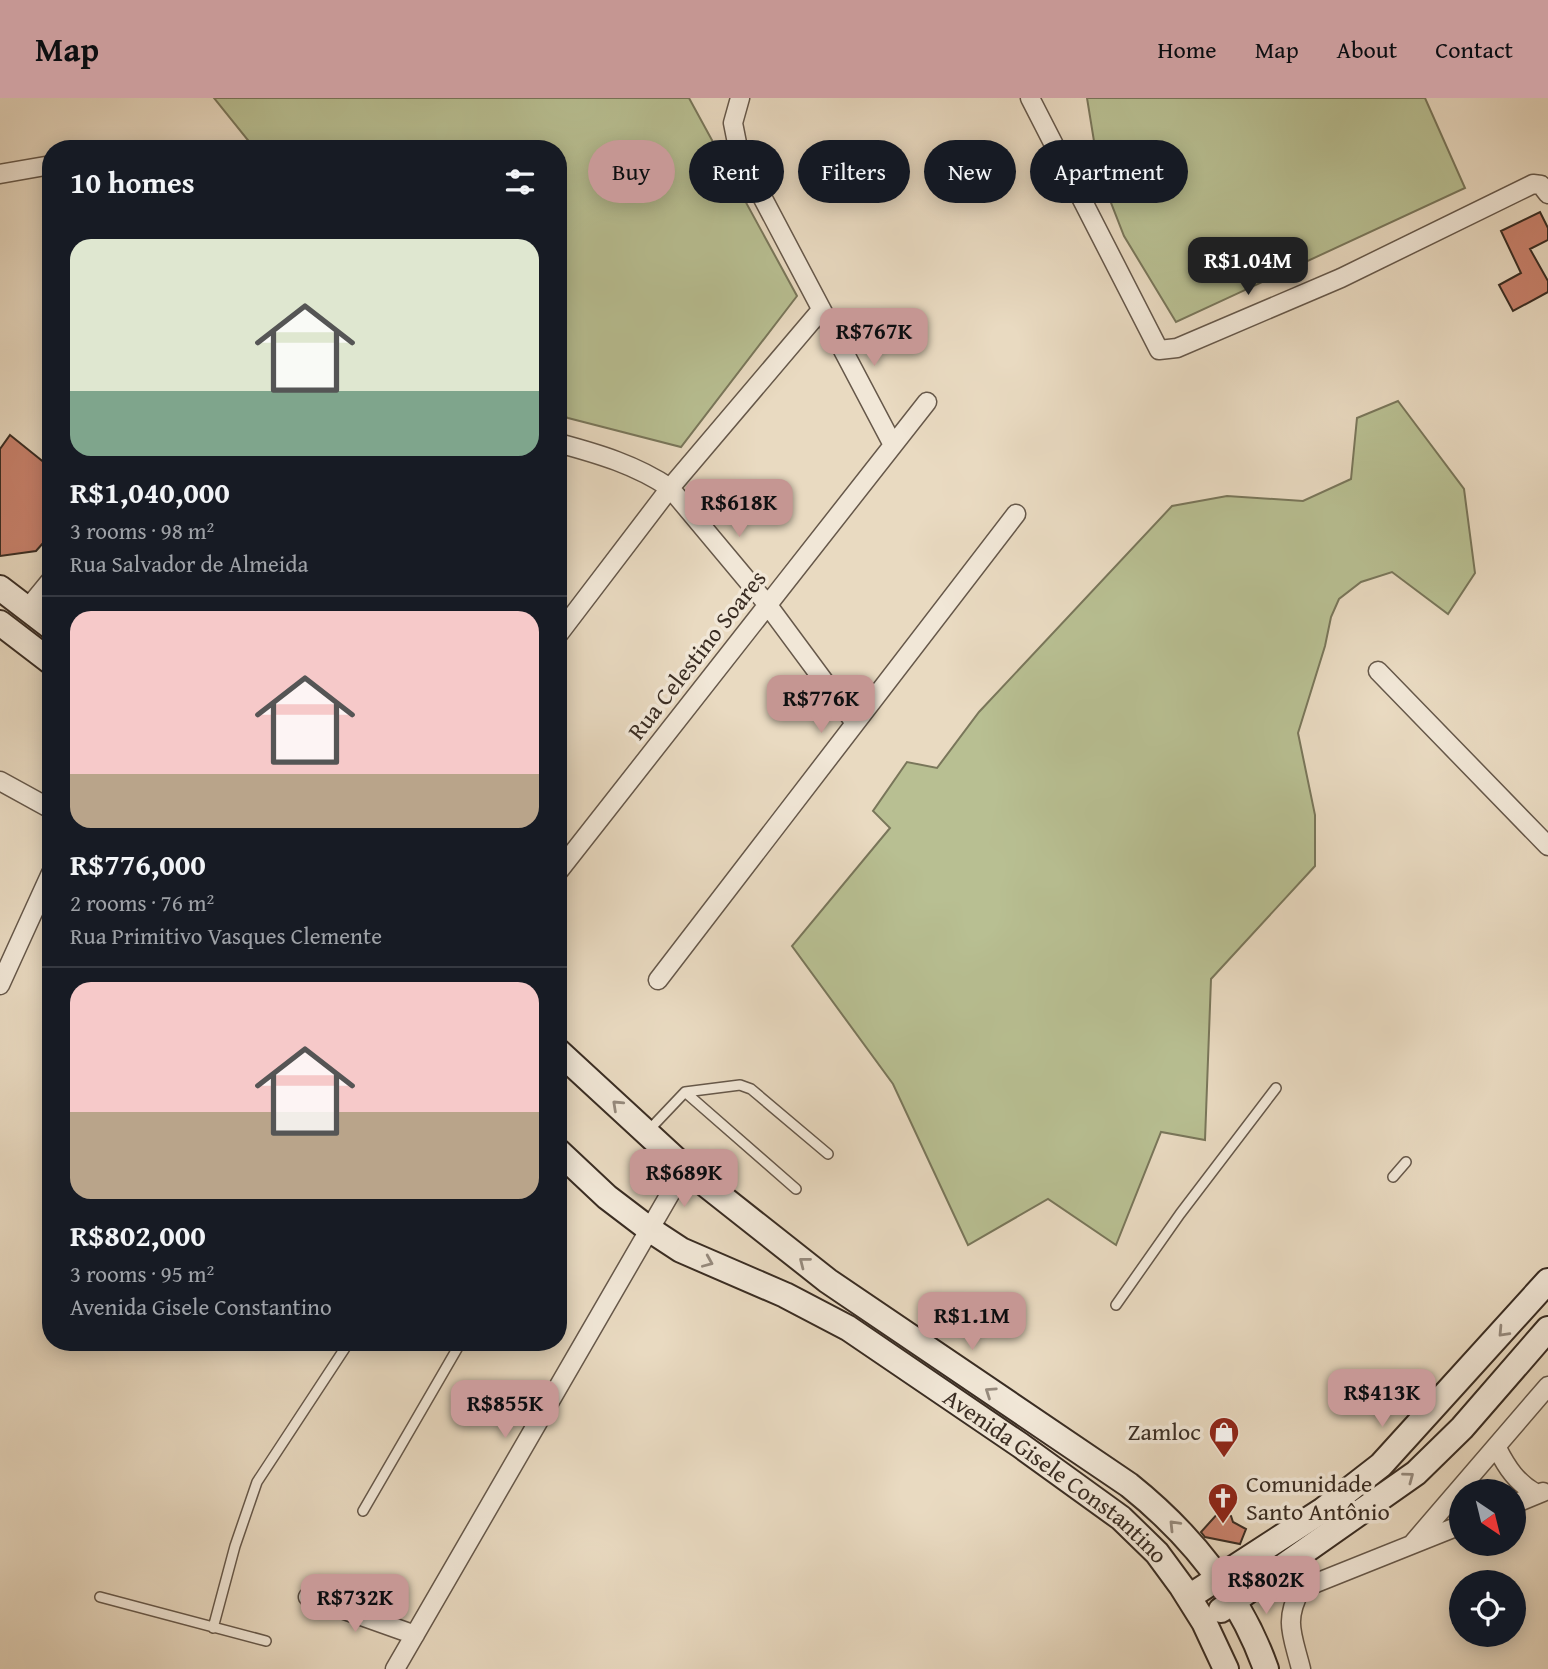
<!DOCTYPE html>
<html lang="en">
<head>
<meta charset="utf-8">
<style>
	:root { --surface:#171b24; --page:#242831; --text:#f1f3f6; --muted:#9ea1a6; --line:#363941; --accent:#c59692 }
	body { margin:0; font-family:"Gentium Book Plus",serif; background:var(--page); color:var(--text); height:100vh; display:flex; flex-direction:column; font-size:26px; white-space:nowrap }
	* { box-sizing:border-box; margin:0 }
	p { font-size:23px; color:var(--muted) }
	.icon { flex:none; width:38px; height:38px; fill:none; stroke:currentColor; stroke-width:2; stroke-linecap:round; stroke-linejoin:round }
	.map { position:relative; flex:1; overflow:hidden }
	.side { position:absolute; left:42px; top:42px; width:525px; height:1211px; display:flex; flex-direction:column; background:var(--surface); border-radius:28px; box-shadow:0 4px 18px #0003 }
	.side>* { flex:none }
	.top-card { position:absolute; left:588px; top:42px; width:665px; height:63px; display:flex; gap:14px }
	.needle { width:46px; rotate:145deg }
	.buttons { position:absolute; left:1449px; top:1381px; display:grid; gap:14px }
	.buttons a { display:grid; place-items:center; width:77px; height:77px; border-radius:50%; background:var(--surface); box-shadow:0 4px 18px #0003; font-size:35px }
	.price { position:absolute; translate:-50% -60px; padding:0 16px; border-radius:14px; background:var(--accent); color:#111; font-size:23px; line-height:46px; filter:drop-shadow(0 2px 4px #0008) }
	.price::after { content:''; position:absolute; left:50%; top:42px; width:21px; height:16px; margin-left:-10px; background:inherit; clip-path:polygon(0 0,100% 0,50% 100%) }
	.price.on { background:#222; color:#fff }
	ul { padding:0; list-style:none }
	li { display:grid; align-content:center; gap:14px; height:371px; padding:0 28px }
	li+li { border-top:2px solid var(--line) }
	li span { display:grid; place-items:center; height:217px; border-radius:21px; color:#555 }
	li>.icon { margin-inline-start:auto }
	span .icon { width:126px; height:126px; fill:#fffc; stroke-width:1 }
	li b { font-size:30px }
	h2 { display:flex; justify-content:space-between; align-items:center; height:84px; padding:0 28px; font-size:30px }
	.tag { padding:0 24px; border-radius:32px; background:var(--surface); box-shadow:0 4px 18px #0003; font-size:24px; line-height:63px }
	.tag.on { background:var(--accent); color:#111 }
	header { display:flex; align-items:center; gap:42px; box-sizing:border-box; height:98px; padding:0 35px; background:var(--accent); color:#111 }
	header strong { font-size:33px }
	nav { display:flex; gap:38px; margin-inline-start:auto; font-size:24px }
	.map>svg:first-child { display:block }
	.green { fill:#b8bf92; stroke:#79765a; stroke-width:2 }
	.building { fill:#c9826d; stroke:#3a2d23; stroke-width:2 }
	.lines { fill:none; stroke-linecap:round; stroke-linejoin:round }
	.lane-casing { stroke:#66584a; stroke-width:12 }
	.street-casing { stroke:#66584a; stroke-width:21 }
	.secondary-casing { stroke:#3a2d23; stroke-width:28 }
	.lane { stroke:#f1e7d7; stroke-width:9 }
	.street { stroke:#f1e7d7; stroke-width:18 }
	.secondary { stroke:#f1e7d7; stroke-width:24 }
	.oneway { stroke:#968a7d }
	.labels { text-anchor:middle; stroke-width:7; stroke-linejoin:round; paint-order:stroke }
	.street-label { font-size:24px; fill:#3a2d23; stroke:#f1e7d7 }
	.poi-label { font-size:24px; fill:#3a2d23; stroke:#f1e7d7; text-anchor:end }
</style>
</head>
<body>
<header>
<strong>Map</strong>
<nav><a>Home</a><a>Map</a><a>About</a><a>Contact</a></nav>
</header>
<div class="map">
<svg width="1548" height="1571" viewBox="0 0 1548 1571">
	<rect width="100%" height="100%" fill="#e9dac1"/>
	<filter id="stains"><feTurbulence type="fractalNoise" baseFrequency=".00286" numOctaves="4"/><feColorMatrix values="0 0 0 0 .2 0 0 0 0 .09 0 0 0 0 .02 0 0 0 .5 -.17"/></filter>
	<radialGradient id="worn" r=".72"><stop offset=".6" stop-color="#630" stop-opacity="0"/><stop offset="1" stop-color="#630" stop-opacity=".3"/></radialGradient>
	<path class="green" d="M214,0h475l108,198 -116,151 -113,-29 -10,-4v-265h-303z
		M1087,0h338l40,90 -289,134 -52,-86 -25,-64z
		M1398,303l66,88 11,84 -27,41 -56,-42 -31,10 -22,17 -8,18 -6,29 -27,87 17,82v51l-104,113 -6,161 -44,-8 -45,113 -68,-46 -80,46 -75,-161 -101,-138 98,-118 -17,-17 34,-49 30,6 42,-56 193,-206 55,-10 76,5 48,-22 6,-61z"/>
	<path class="building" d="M1540,114l8,16v12l-18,9 18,32v11l-35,19 -14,-26 22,-12 -20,-42z
		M10,337l41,33v66l-15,17 -36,5v-107z
		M1220,1413l11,5 2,6 13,7 -6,15 -35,-7 -4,-5z"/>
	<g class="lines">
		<g class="lane-casing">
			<path id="lane" d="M685,994l111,97
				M648,1033l37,-39 55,-7 11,4 77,65
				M1393,1079l13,-15
				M1116,1207l64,-91 96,-126
				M363,1413l98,-169
				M100,1499l166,44
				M213,1530l22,-82 22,-64 92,-140"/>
		</g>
		<g class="street-casing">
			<path id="street" d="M740,0l-7,25 6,30 154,292
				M1030,0l129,252 18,-2 164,-70 192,-94 8,1 7,9
				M0,76l51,-9
				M558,345c41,11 78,22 112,45l97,116 88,119
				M28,510l23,-28
				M558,537l112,-147 151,-178
				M1378,573l170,175
				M0,683l51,28
				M558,774l369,-470
				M658,882l358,-466
				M0,887l51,-112
				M1497,1350c10,20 20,35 40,46
				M1514,1406l29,-12
				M1413,1445l135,-157
				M308,1499l107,38
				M395,1571l290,-501
				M1301,1571c-8,-33 -18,-48 0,-80l160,-64"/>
		</g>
		<g class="secondary-casing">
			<g id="secondary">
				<path d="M0,490l51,39"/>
				<path d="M0,525l51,39"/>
				<path d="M558,953l127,117 143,113 301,204c60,48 111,110 137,184"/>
				<path id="s1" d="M558,1053l49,46 42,32 32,21 104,45 63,33 172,117 101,73 36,35 25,34 22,35 22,47"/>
				<path d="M1189,1499l134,-87 58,-45 167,-184"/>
				<path d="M1221,1512l195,-137 46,-45 86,-99"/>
			</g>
		</g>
		<use href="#lane" class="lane"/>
		<use href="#street" class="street"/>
		<use href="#secondary" class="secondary"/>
	</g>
	<defs><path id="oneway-chevron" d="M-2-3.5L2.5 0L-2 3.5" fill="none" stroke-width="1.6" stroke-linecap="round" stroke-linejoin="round" transform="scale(1.75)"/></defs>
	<g class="oneway">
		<use href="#oneway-chevron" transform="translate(617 1007) rotate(-137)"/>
		<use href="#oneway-chevron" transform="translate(708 1164) rotate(23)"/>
		<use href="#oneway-chevron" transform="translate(804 1164) rotate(-142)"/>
		<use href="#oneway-chevron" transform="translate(1503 1234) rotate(133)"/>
		<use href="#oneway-chevron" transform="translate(990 1294) rotate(-146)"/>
		<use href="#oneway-chevron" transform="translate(1409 1379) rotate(-37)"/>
		<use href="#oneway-chevron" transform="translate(1174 1427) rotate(-134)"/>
	</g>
	<defs>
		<g id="shop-pin" transform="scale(1.575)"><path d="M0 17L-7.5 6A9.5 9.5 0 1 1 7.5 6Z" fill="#8f2418" stroke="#f1e7d7"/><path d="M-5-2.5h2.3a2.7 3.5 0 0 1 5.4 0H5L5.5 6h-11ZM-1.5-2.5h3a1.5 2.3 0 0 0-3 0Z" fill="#fff"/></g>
		<g id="church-pin" transform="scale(1.575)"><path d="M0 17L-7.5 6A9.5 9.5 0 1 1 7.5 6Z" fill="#8f2418" stroke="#f1e7d7"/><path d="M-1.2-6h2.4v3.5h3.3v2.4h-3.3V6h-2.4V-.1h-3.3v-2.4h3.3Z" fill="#fff"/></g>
	</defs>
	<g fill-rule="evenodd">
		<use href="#shop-pin" x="1224" y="1334"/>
		<use href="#church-pin" x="1223" y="1400"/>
	</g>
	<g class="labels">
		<g class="street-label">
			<text transform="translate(697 557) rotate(-52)" y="8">Rua Celestino Soares</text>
			<text dy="8" stroke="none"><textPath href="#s1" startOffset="598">Avenida Gisele Constantino</textPath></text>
		</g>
		<g class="poi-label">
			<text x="1201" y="1342">Zamloc</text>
			<text x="1246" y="1394" text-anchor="start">Comunidade<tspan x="1246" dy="28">Santo Antônio</tspan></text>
		</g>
	</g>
	<rect width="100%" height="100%" filter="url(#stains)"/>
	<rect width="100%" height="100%" fill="url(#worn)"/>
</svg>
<div class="buttons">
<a><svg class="needle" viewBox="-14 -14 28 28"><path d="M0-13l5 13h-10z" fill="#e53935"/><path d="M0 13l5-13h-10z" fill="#9ea1a6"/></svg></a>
<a><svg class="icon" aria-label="locate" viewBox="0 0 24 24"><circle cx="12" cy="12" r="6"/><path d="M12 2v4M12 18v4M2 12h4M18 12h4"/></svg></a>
</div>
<b class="price on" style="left:1248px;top:199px">R$1.04M</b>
<b class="price" style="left:874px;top:270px">R$767K</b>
<b class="price" style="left:739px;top:441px">R$618K</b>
<b class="price" style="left:821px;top:637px">R$776K</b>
<b class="price" style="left:684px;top:1111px">R$689K</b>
<b class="price" style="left:972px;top:1254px">R$1.1M</b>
<b class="price" style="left:1382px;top:1331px">R$413K</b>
<b class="price" style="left:505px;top:1342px">R$855K</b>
<b class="price" style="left:1266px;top:1518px">R$802K</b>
<b class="price" style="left:355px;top:1536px">R$732K</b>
<div class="top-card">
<a class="tag on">Buy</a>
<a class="tag">Rent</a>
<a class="tag">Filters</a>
<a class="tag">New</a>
<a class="tag">Apartment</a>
</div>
<section class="side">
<h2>10 homes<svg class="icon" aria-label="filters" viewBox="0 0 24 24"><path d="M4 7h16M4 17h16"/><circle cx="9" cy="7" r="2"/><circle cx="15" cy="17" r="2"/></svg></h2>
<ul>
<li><span style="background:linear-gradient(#dfe7d0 70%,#7fa58c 0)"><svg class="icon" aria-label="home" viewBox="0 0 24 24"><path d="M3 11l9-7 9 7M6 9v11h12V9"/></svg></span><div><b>R$1,040,000</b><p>3 rooms · 98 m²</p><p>Rua Salvador de Almeida</p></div></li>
<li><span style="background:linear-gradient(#f6c9c9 75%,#b9a48a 0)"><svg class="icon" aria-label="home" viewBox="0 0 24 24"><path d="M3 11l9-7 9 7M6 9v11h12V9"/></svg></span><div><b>R$776,000</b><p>2 rooms · 76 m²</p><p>Rua Primitivo Vasques Clemente</p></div></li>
<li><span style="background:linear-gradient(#f6c9c9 60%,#b9a48a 0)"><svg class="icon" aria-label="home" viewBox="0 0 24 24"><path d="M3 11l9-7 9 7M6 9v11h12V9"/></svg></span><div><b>R$802,000</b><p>3 rooms · 95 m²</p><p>Avenida Gisele Constantino</p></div></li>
</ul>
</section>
</div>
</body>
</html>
